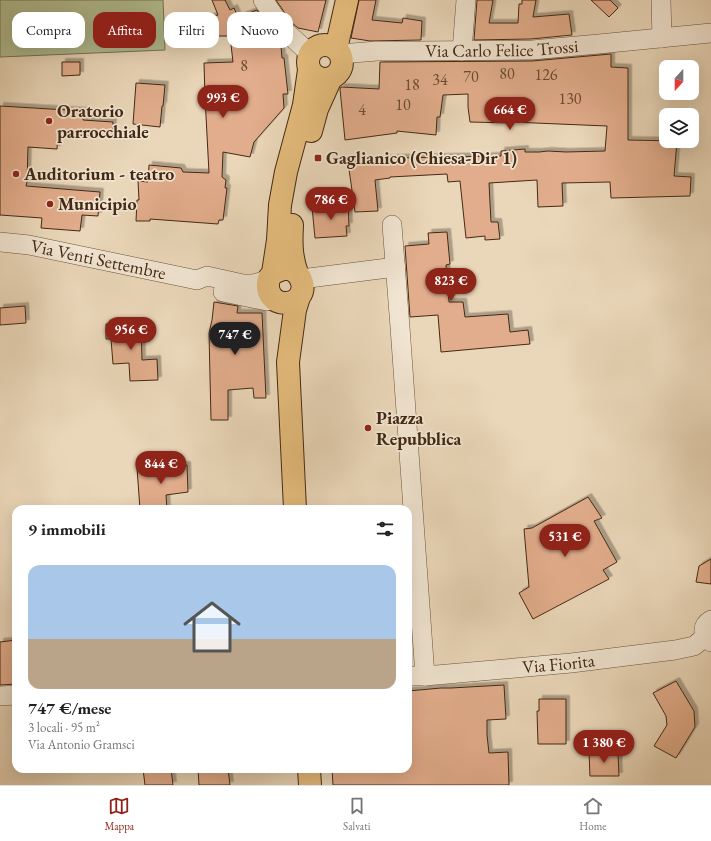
<!DOCTYPE html>
<html lang="it">
<head>
<meta charset="utf-8">
<style>
	:root { --surface:#fff; --page:#f6f6f6; --text:#202124; --muted:#757577; --line:#e0e0e0; --accent:#8f2418 }
	body { margin:0; font-family:"EB Garamond",serif; background:var(--page); color:var(--text); height:100vh; display:flex; flex-direction:column; font-size:15px; white-space:nowrap }
	* { box-sizing:border-box; margin:0 }
	p { font-size:13px; color:var(--muted) }
	.icon { flex:none; width:22px; height:22px; fill:none; stroke:currentColor; stroke-width:2; stroke-linecap:round; stroke-linejoin:round }
	.map { position:relative; flex:1; overflow:hidden }
	.details { position:absolute; left:12px; top:505px; width:400px; height:268px; display:flex; flex-direction:column; background:var(--surface); border-radius:12px; box-shadow:0 4px 16px #0002 }
	.details>* { flex:none }
	.guide { position:absolute; left:12px; top:12px; width:400px; height:36px; display:flex; gap:8px }
	.needle { width:26px; rotate:201deg }
	.controls { position:absolute; left:659px; top:60px; display:grid; gap:8px }
	.controls a { display:grid; place-items:center; width:40px; height:40px; border-radius:8px; background:var(--surface); box-shadow:0 4px 16px #0002; font-size:20px }
	.price { position:absolute; translate:-50% -34px; padding:0 9px; border-radius:14px; background:var(--accent); color:#fff; font-size:13px; line-height:26px; filter:drop-shadow(0 1px 2px #0008) }
	.price::after { content:''; position:absolute; left:50%; top:24px; width:12px; height:9px; margin-left:-6px; background:inherit; clip-path:polygon(0 0,100% 0,50% 100%) }
	.price.selected { background:#222; color:#fff }
	ul { padding:0; list-style:none }
	li { display:grid; align-content:center; gap:8px; height:212px; padding:0 16px }
	li span { display:grid; place-items:center; height:124px; border-radius:12px; color:#555 }
	li>.icon { margin-inline-start:auto }
	span .icon { width:72px; height:72px; fill:#fffc; stroke-width:1 }
	li b { font-size:17px }
	h2 { display:flex; justify-content:space-between; align-items:center; height:48px; padding:0 16px; font-size:17px }
	.pill { padding:0 14px; border-radius:12px; background:var(--surface); box-shadow:0 4px 16px #0002; font-size:14px; line-height:36px }
	.pill.selected { background:var(--accent); color:#fff }
	.menu { display:flex; justify-content:space-around; align-items:center; height:56px; border-top:1px solid var(--line); background:var(--surface); font-size:11px; color:var(--muted) }
	.menu a { display:grid; justify-items:center; gap:2px }
	.menu .selected { color:var(--accent) }
	.map>svg:first-child { display:block }
	.green { fill:#b2bf93; stroke:#7a7454 }
	.building { fill:#e2ad8c; stroke:#432914; filter:url(#shadow) }
	.lines { fill:none; stroke-linecap:round; stroke-linejoin:round }
	.minor-casing { stroke:#6d543d; stroke-width:20 }
	.major-casing { stroke:#432914; stroke-width:24 }
	.minor { stroke:#f1e5d2; stroke-width:19 }
	.major { stroke:#e5bc7c; stroke-width:22 }
	.poi-dot { fill:#8f2418; stroke:#f1e5d2; stroke-width:1.5 }
	.labels { text-anchor:middle; stroke-width:3.5; stroke-linejoin:round; paint-order:stroke }
	.number-label { font-size:16px; fill:#6b4a32 }
	.street-label { font-size:18px; fill:#432914; stroke:#f1e5d2 }
	.poi-label { font-size:18px; font-weight:bold; fill:#432914; stroke:#f1e5d2; text-anchor:start }
</style>
</head>
<body>
<div class="map">
<svg width="711" height="785" viewBox="0 0 711 785">
	<defs>
		<filter id="shadow"><feDropShadow dx="3.5" dy="-3.5" stdDeviation="0" flood-color="#0004"/></filter>
	</defs>
	<rect width="100%" height="100%" fill="#ead7b9"/>
	<filter id="stains"><feTurbulence type="fractalNoise" baseFrequency=".005" numOctaves="4"/><feColorMatrix values="0 0 0 0 .2 0 0 0 0 .09 0 0 0 0 .02 0 0 0 .5 -.17"/></filter>
	<radialGradient id="worn" r=".72"><stop offset=".6" stop-color="#630" stop-opacity="0"/><stop offset="1" stop-color="#630" stop-opacity=".3"/></radialGradient>
	<path class="green" d="M0,0h163l2,50 -165,7z"/>
	<path class="building" d="M212,0h13l5,10 4,-2 4,9 19,-7 17,25 5,5 2,6 1,12h2l4,36h-5l1,14 -30,34 -4,15 -27,-5 -1,25 4,3 -1,8h2l-4,32h-4l-1,4 -68,-5v2h-14l1,-21h2l-1,-19 10,1 1,-17 32,3 2,4 26,1 -4,-76 -1,-34 29,-1 -3,-26h-27l-1,-15h5v-3l11,-3z
		M276,0h50l-8,32 -20,-4 -7,-6z
		M359,0h17l-4,20 30,3 1,-5 19,3 -1,19 -51,1 -19,-3z
		M477,0h16l-4,23h29l1,-19h3v-4h14l-3,17 36,-3 3,21 -41,4 -57,1z
		M591,0h19l8,8 -9,9z
		M611,54v13l17,1v72l49,1 -3,35 17,1 -1,19 -79,2 -1,-16 -48,1 1,23 -25,1 -1,-27 -48,3 2,39h7l2,17 -15,1v-4l-19,2 -6,-57 -12,1 -1,-8 -57,3v1l-15,2 3,31 -23,1 -7,-50 49,-4 104,-2v-5l24,-2v3h14l9,-1 18,1 39,-1 2,-25 -96,-4 1,1 -42,-1 -2,-15v-13l-25,1 -3,22h-3l-1,18 -39,-4v2l-52,7 -5,-51 1,-2 38,2 1,-27 152,-1z
		M62,62h18v13l-18,1z
		M136,83l29,2 -2,21h-1l-2,21 -27,-3z
		M0,106l84,5 -1,9 30,2 -1,15 -54,-3 -1,15 -29,-2 -1,35 -1,4 74,6 -2,24 -16,-1 -2,16 -39,-3 1,-10 -42,-3z
		M348,204l1,22h-3l1,10 -32,2 -3,-31z
		M447,232l3,32 -4,1 3,37h14l2,15 43,-3 2,18 18,-2 2,14 -89,8 -3,-37 -28,2 -5,-71 24,-2 -1,-11z
		M214,302l24,4 -1,7h25l4,85h-12l-1,-10 -25,2v30h-17l-2,-87 3,-13z
		M25,306l1,17 -26,2v-17z
		M141,322l1,38 15,-1 1,21 -28,1 -1,-18 -16,1 -2,-25h-5v-15z
		M187,465l1,27 -22,3 1,14h-27l-3,-41z
		M588,497l14,21 -8,3 23,41 -14,8 6,9 -76,40 -14,-26 10,-6 -5,-58 8,-1z
		M711,559v25l-15,-2 3,-16z
		M16,640v44l-16,1v-43z
		M676,681l18,30 1,16 -19,31 -22,-12 13,-21 -1,-9 -13,-23z
		M504,685l2,34 -19,1v15l2,18 19,-1 1,33h-176l-1,-16h76v-78l33,-3h10z
		M539,699h27v45h-28l-1,-33h2z
		M589,753h29l1,23h-29z
		M143,769h28l2,16h-28z
		M198,769h30l2,16h-31z"/>
	<g class="lines">
		<g class="minor-casing">
			<g id="minor">
				<path d="M263,0l20,29 26,24"/>
				<path d="M661,0l1,38"/>
				<path d="M462,51l4,-51"/>
				<path id="s1" d="M340,54l37,-3h39l116,-1 67,-6 112,-11"/>
				<path d="M392,225l8,102 25,349"/>
				<path id="s2" d="M0,242l29,3 168,35 10,-4 36,8h10l8,-2 9,-4"/>
				<path d="M301,279l95,-12"/>
				<path d="M223,292l44,9 6,-2"/>
				<path d="M711,620c-9,5 -10,16 0,22"/>
				<path id="s3" d="M408,676h17l146,-13 104,-13 19,-4 11,-9"/>
				<path d="M0,696l16,-1"/>
			</g>
		</g>
		<g class="major-casing">
			<path id="major" d="M308 62a17 17 0 1 1 34 0a17 17 0 1 1-34 0Z
				M336,49l11,-49
				M311,131l6,-22 14,-31
				M292,225c-1,17 -1,32 5,48
				M283,269c3,0 7,0 9,1 10,5 14,18 7,27 -6,8 -21,8 -27,0 -5,-6 -6,-16 0,-23 3,-2 8,-4 11,-5z
				M273,273l5,-33 2,-35 6,-33 18,-67 5,-35
				M295,509l-7,-147 7,-52 4,-13
				M309,769l1,16"/>
		</g>
		<use href="#minor" class="minor"/>
		<use href="#major" class="major"/>
	</g>
	<g class="poi-dot">
		<circle cx="49" cy="121" r="4"/>
		<rect x="314" y="154" width="8" height="8" rx="2"/>
		<circle cx="16" cy="174" r="4"/>
		<circle cx="50" cy="204" r="4"/>
		<circle cx="368" cy="428" r="4"/>
	</g>
	<g class="labels">
		<g class="number-label">
			<text x="244" y="71">8</text>
			<text x="507" y="79">80</text>
			<text x="546" y="80">126</text>
			<text x="471" y="82">70</text>
			<text x="440" y="85">34</text>
			<text x="412" y="90">18</text>
			<text x="570" y="104">130</text>
			<text x="403" y="110">10</text>
			<text x="362" y="115">4</text>
		</g>
		<g class="street-label">
			<text dy="6" stroke="none"><textPath href="#s1" startOffset="162">Via Carlo Felice Trossi</textPath></text>
			<text dy="6" stroke="none"><textPath href="#s2" startOffset="100">Via Venti Settembre</textPath></text>
			<text dy="6" stroke="none"><textPath href="#s3" startOffset="151">Via Fiorita</textPath></text>
		</g>
		<g class="poi-label">
			<text x="57" y="117">Oratorio<tspan x="57" dy="21">parrocchiale</tspan></text>
			<text x="326" y="164">Gaglianico (Chiesa-Dir 1)</text>
			<text x="24" y="180">Auditorium - teatro</text>
			<text x="58" y="210">Municipio</text>
			<text x="376" y="424">Piazza<tspan x="376" dy="21">Repubblica</tspan></text>
		</g>
	</g>
	<rect width="100%" height="100%" filter="url(#stains)"/>
	<rect width="100%" height="100%" fill="url(#worn)"/>
</svg>
<div class="controls">
<a><svg class="needle" viewBox="-14 -14 28 28"><path d="M0-13l5 13h-10z" fill="#e53935"/><path d="M0 13l5-13h-10z" fill="#757577"/></svg></a>
<a><svg class="icon" aria-label="layers" viewBox="0 0 24 24"><path d="M12 4l9 5-9 5-9-5zM3 14l9 5 9-5"/></svg></a>
</div>
<b class="price" style="left:223px;top:119px">993 €</b>
<b class="price" style="left:510px;top:131px">664 €</b>
<b class="price" style="left:331px;top:221px">786 €</b>
<b class="price" style="left:451px;top:302px">823 €</b>
<b class="price" style="left:131px;top:351px">956 €</b>
<b class="price selected" style="left:235px;top:356px">747 €</b>
<b class="price" style="left:161px;top:485px">844 €</b>
<b class="price" style="left:565px;top:558px">531 €</b>
<b class="price" style="left:604px;top:764px">1 380 €</b>
<div class="guide">
<a class="pill">Compra</a>
<a class="pill selected">Affitta</a>
<a class="pill">Filtri</a>
<a class="pill">Nuovo</a>
</div>
<section class="details">
<h2>9 immobili<svg class="icon" aria-label="filters" viewBox="0 0 24 24"><path d="M4 7h16M4 17h16"/><circle cx="9" cy="7" r="2"/><circle cx="15" cy="17" r="2"/></svg></h2>
<ul>
<li><span style="background:linear-gradient(#a9c7e8 60%,#b9a48a 0)"><svg class="icon" aria-label="home" viewBox="0 0 24 24"><path d="M3 11l9-7 9 7M6 9v11h12V9"/></svg></span><div><b>747 €/mese</b><p>3 locali · 95 m²</p><p>Via Antonio Gramsci</p></div></li>
</ul>
</section>
</div>
<nav class="menu">
<a class="selected"><svg class="icon" aria-label="map" viewBox="0 0 24 24"><path d="M3 6l6-2 6 2 6-2v14l-6 2-6-2-6 2zM9 4v14M15 6v14"/></svg>Mappa</a>
<a><svg class="icon" aria-label="saved" viewBox="0 0 24 24"><path d="M7 4h10v16l-5-4-5 4z"/></svg>Salvati</a>
<a><svg class="icon" aria-label="home" viewBox="0 0 24 24"><path d="M3 11l9-7 9 7M6 9v11h12V9"/></svg>Home</a>
</nav>
</body>
</html>
